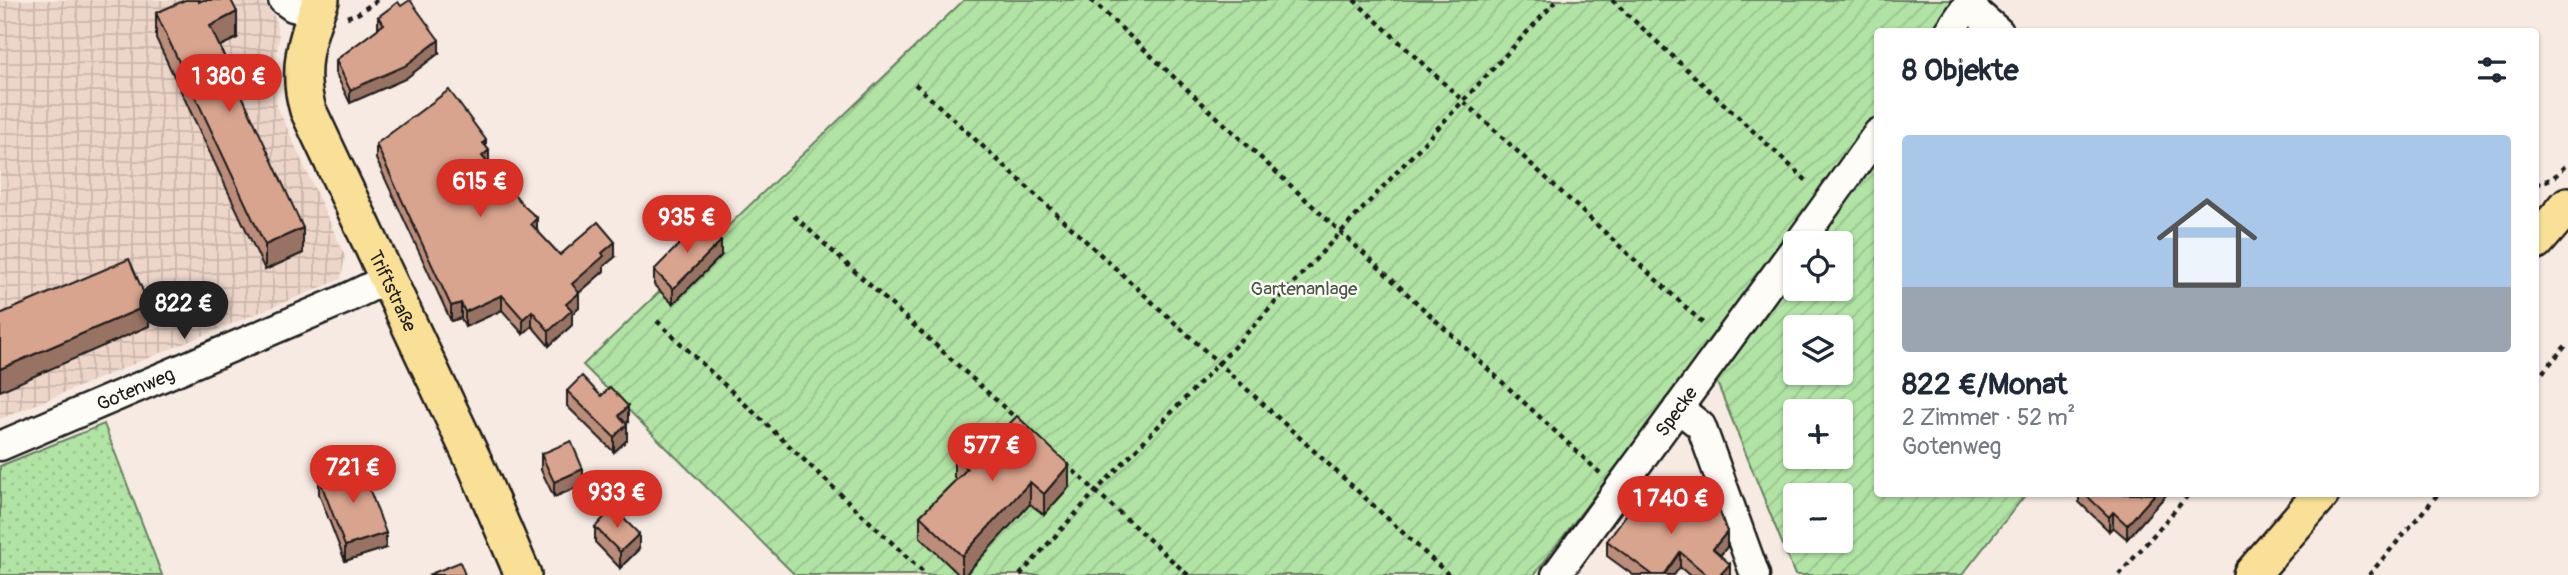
<!DOCTYPE html>
<html lang="de">
<head>
<meta charset="utf-8">
<style>
	:root { --surface:#fff; --page:#f6f6f7; --text:#1f2937; --muted:#747a83; --line:#e0e1e3; --accent:#d93025 }
	body { margin:0; font-family:Pangolin,sans-serif; background:var(--page); color:var(--text); height:100vh; display:flex; flex-direction:column; font-size:26px; white-space:nowrap }
	* { box-sizing:border-box; margin:0 }
	p { font-size:23px; color:var(--muted) }
	.icon { flex:none; width:38px; height:38px; fill:none; stroke:currentColor; stroke-width:2; stroke-linecap:round; stroke-linejoin:round }
	.map { position:relative; flex:1; overflow:hidden }
	.sheet { position:absolute; left:1874px; top:28px; width:665px; height:469px; display:flex; flex-direction:column; background:var(--surface); border-radius:7px; box-shadow:0 2px 5px #0004 }
	.sheet>* { flex:none }
	.fabs { position:absolute; left:1783px; top:231px; display:grid; gap:14px }
	.fabs a { display:grid; place-items:center; width:70px; height:70px; border-radius:7px; background:var(--surface); box-shadow:0 2px 5px #0004; font-size:35px }
	.price { position:absolute; translate:-50% -60px; padding:0 16px; border-radius:24px; background:var(--accent); color:#fff; font-size:23px; line-height:46px; filter:drop-shadow(0 2px 4px #0008) }
	.price::after { content:''; position:absolute; left:50%; top:42px; width:21px; height:16px; margin-left:-10px; background:inherit; clip-path:polygon(0 0,100% 0,50% 100%) }
	.price.current { background:#222; color:#fff }
	ul { padding:0; list-style:none }
	li { display:grid; align-content:center; gap:14px; height:371px; padding:0 28px }
	li+li { border-top:2px solid var(--line) }
	li span { display:grid; place-items:center; height:217px; border-radius:7px; color:#555 }
	li>.icon { margin-inline-start:auto }
	span .icon { width:126px; height:126px; fill:#fffc; stroke-width:1 }
	li b { font-size:30px }
	h2 { display:flex; justify-content:space-between; align-items:center; height:84px; padding:0 28px; font-size:30px }
	.map>svg:first-child { display:block }
	.industrial { fill:url(#industrial-grid) }
	.grass { fill:url(#grass-dots); stroke:#668060; stroke-width:2 }
	.garden { fill:url(#garden-furrows); stroke:#668060; stroke-width:2; fill-rule:evenodd }
	.lines { fill:none; stroke-linecap:round; stroke-linejoin:round }
	.minor-casing { stroke:#1c1c1c; stroke-width:33 }
	.major-casing { stroke:#1c1c1c; stroke-width:40 }
	.path { stroke:#1c1c1c; stroke-width:4.5; stroke-dasharray:5 5; stroke-linecap:butt }
	.minor { stroke:#fdfcf7; stroke-width:28 }
	.major { stroke:#f9e096; stroke-width:35 }
	.wall { fill:#bb8d7a; stroke:#1c1c1c; stroke-width:2 }
	.shaded-wall { fill:#987363; stroke:#1c1c1c; stroke-width:2 }
	.building { fill:#d9a48e; stroke:#1c1c1c; stroke-width:2 }
	.labels { text-anchor:middle; stroke-width:5; stroke-linejoin:round; paint-order:stroke }
	.park-label { font-size:19px; fill:#485845; stroke:#fdfcf7 }
	.street-label { font-size:19px; fill:#1c1c1c; stroke:#fdfcf7 }
</style>
</head>
<body>
<div class="map">
<svg width="2568" height="575" viewBox="0 0 2568 575">
	<defs>
		<pattern id="industrial-grid" width="8" height="8" patternUnits="userSpaceOnUse" patternTransform="scale(1.75)"><rect width="8" height="8" fill="#edd5c9"/><path d="M0 4h8M4 0v8" fill="none" stroke="#cbb6ac"/></pattern>
		<pattern id="grass-dots" width="8" height="8" patternUnits="userSpaceOnUse" patternTransform="scale(1.75)"><rect width="8" height="8" fill="#b0e3a4"/><path d="M2 2h.1M6 6h.1" fill="none" stroke="#97c28d" stroke-width="1.8" stroke-linecap="round"/></pattern>
		<pattern id="garden-furrows" width="10" height="10" patternUnits="userSpaceOnUse" patternTransform="scale(1.75)"><rect width="10" height="10" fill="#b0e3a4"/><path d="M-1 1l2-2M0 10L10 0M9 11l2-2" fill="none" stroke="#97c28d"/></pattern>
	</defs>
	<rect width="100%" height="100%" fill="#f6eae2"/>
	<filter id="ink" filterUnits="userSpaceOnUse"><feTurbulence type="fractalNoise" baseFrequency=".0143" numOctaves="2"/><feDisplacementMap in="SourceGraphic" scale="14" xChannelSelector="R" yChannelSelector="G"/><feConvolveMatrix kernelMatrix="1 2 1 2 8 2 1 2 1" color-interpolation-filters="sRGB"/></filter>
	<g filter="url(#ink)">
		<path class="industrial" d="M0,0h262l13,18 4,19 -4,33 2,36 68,150 -4,23 -341,140z"/>
		<path class="grass" d="M104,424l58,151h-162v-109z"/>
		<path class="garden" d="M964,0h1001l14,31 -101,1v462h148l-64,81h-167l-81,-200 -30,2 -150,198h-739l-212,-210zM1796,243h45v46h-45zM1796,327h45v46h-45zM1796,411h45v46h-45zM1796,495h45v46h-45z"/>
		<g class="lines">
			<g class="minor-casing">
				<g id="minor">
					<path d="M283,0l10,7 23,6"/>
					<path d="M1968,5l31,27"/>
					<path d="M1949,32l22,-32"/>
					<path d="M1799,243l79,-110"/>
					<path d="M1678,408l23,18 54,149"/>
					<path id="s1" d="M0,446l343,-146 44,-21"/>
					<path id="s2" d="M1556,575l240,-328"/>
				</g>
			</g>
			<g class="major-casing">
				<g id="major">
					<path id="s3" d="M321,0c-15,37 -25,71 -13,110l168,356 47,109"/>
					<path d="M2536,242l32,-37"/>
					<path d="M2251,575l70,-81"/>
				</g>
			</g>
			<path class="path" d="M1091,0l509,473
				M1354,0l351,325
				M1612,0l197,183
				M347,17l12,-4 18,-13
				M915,84l534,491
				M2536,185l17,-7 15,-15
				M794,216l225,205
				M657,321l269,254
				M2536,380l32,-37
				M1066,464l122,111
				M1020,575l76,-84 123,-128 338,-363
				M2119,575l70,-81
				M2369,575l69,-81"/>
			<use href="#minor" class="minor"/>
			<use href="#major" class="major"/>
		</g>
		<path class="wall" d="M156,13l81,25 -17,8 83,207 -38,17 -109,-232z
			M378,17l61,36 -34,26 -55,24 -14,-29v-14l42,-31z
			M376,144l110,3 3,17 48,67 23,24 55,2 -11,9v5l-25,22v15l-7,6v11l-23,21 -17,-20 -9,8 -21,-24 -37,17 -4,-9 -10,3 -75,-162z
			M721,256l-48,48 -19,-19v-15z
			M567,391l34,5 27,26 -2,2 1,16 -13,12 -47,-46z
			M984,450l85,37 -25,28 -14,-11 -65,71h-6l-39,-38v-21l36,-36 -2,-3v-21z
			M541,454l42,31 -29,12 -13,-27z
			M319,478l67,70 -41,13 -26,-67z
			M2079,494h88l-40,45 -14,-12 -4,4 -30,-29z
			M1684,519l43,28 -7,9 10,19h-41l-9,-8 -6,8h-41l-26,-19v-15z
			M595,527l44,22 -19,19 -25,-26z"/>
		<path class="shaded-wall" d="M237,12v26l-27,13v-25z
			M439,40v13l-34,26 -55,24v-13z
			M486,140v13l3,-3v15l-7,-9 1,-13z
			M537,218v16l-6,-10z
			M303,228v25l-38,17v-25z
			M721,241v15l-48,48v-15z
			M615,242v15l-11,9v5l-32,28v-15l30,-31z
			M579,293v15l-7,6v11l-23,21v-15l17,-27z
			M502,295v15l-37,17v-15z
			M461,303v15l-10,3v-15z
			M149,305v21l-149,65v-22z
			M532,311v15l-9,8v-15z
			M628,406v16l-9,9v-15z
			M627,424v16l-13,12v-15z
			M1069,465v22l-25,28v-21z
			M583,469v16l-29,12v-15z
			M1030,482v22l-65,71h-3v-19z
			M2155,494h12l-40,45v-14z
			M2113,512v15l-4,4v-14z
			M1727,532v15l-14,17v-15z
			M386,533v15l-41,13v-15z
			M639,534v15l-19,19v-16z
			M1680,552v15l-6,8h-10z
			M1730,564v11h-10z"/>
		<path class="building" d="M185,0h14v2l4,-2h28l6,12 -27,14 93,202 -38,17 -109,-232z
			M410,0l29,40 -34,26 -55,24 -14,-30 48,-36 -6,-7 20,-15 3,4z
			M449,90l37,50 -3,3 6,7 -7,6 42,50 13,12 -6,6 29,31 38,-33 17,20 -13,11 2,3 -32,28 7,9 -13,11 6,6 -23,21 -17,-20 -9,8 -21,-24 -37,17 -4,-9 -10,3 -75,-162z
			M701,222l20,19 -48,48 -19,-19z
			M129,259l20,46 -149,64v-55z
			M582,376l19,20 9,-9 18,19 -9,10 8,8 -13,13 -47,-46z
			M1017,416l52,49 -25,29 -14,-12 -68,74 -42,-40 47,-47 -13,-13 18,-18 12,12z
			M571,441l12,28 -29,13 -13,-28z
			M360,464l26,69 -41,13 -26,-68z
			M1644,490l40,29 30,-24 13,37 -14,17 17,15 -10,11h-13l-27,-23 -16,23h-11l-46,-34z
			M2085,494h70l-28,31 -14,-13 -4,5z
			M613,508l26,26 -19,18 -25,-25z
			M460,562l5,13h-37z"/>
	</g>
	<g class="labels">
		<g class="park-label">
			<text x="1304" y="295">Gartenanlage</text>
		</g>
		<g class="street-label">
			<text dy="7" stroke="none"><textPath href="#s3" startOffset="313">Triftstraße</textPath></text>
			<text dy="7" stroke="none"><textPath href="#s1" startOffset="147">Gotenweg</textPath></text>
			<text dy="7" stroke="none"><textPath href="#s2" startOffset="203">Specke</textPath></text>
		</g>
	</g>
</svg>
<div class="fabs">
<a><svg class="icon" aria-label="locate" viewBox="0 0 24 24"><circle cx="12" cy="12" r="6"/><path d="M12 2v4M12 18v4M2 12h4M18 12h4"/></svg></a>
<a><svg class="icon" aria-label="layers" viewBox="0 0 24 24"><path d="M12 4l9 5-9 5-9-5zM3 14l9 5 9-5"/></svg></a>
<a>+</a>
<a>−</a>
</div>
<b class="price" style="left:229px;top:114px">1 380 €</b>
<b class="price" style="left:480px;top:219px">615 €</b>
<b class="price" style="left:687px;top:255px">935 €</b>
<b class="price current" style="left:184px;top:341px">822 €</b>
<b class="price" style="left:992px;top:483px">577 €</b>
<b class="price" style="left:353px;top:505px">721 €</b>
<b class="price" style="left:617px;top:530px">933 €</b>
<b class="price" style="left:1671px;top:536px">1 740 €</b>
<section class="sheet">
<h2>8 Objekte<svg class="icon" aria-label="filters" viewBox="0 0 24 24"><path d="M4 7h16M4 17h16"/><circle cx="9" cy="7" r="2"/><circle cx="15" cy="17" r="2"/></svg></h2>
<ul>
<li><span style="background:linear-gradient(#a9c7e8 70%,#9aa5b1 0)"><svg class="icon" aria-label="home" viewBox="0 0 24 24"><path d="M3 11l9-7 9 7M6 9v11h12V9"/></svg></span><div><b>822 €/Monat</b><p>2 Zimmer · 52 m²</p><p>Gotenweg</p></div></li>
</ul>
</section>
</div>
</body>
</html>
